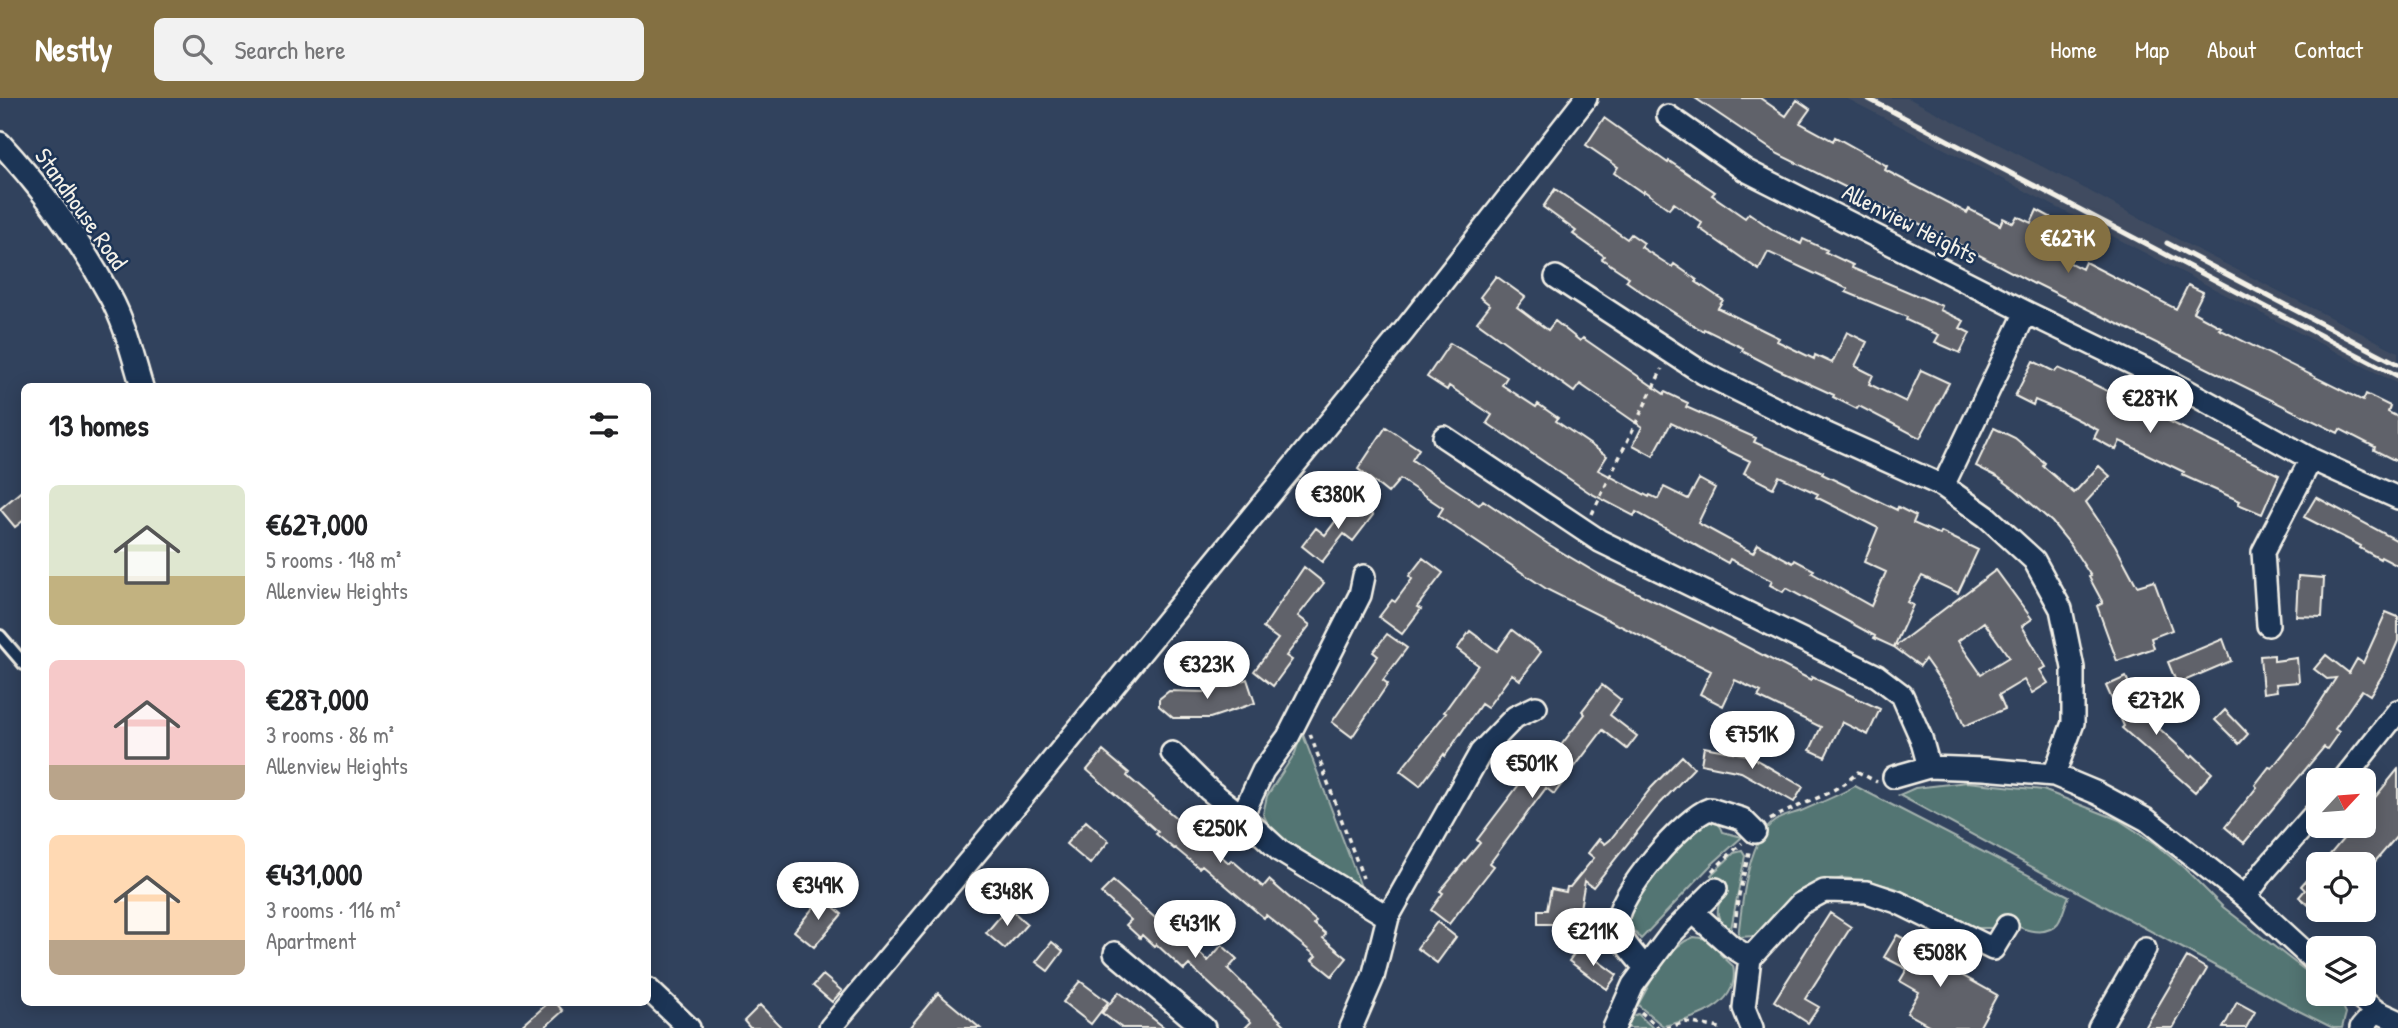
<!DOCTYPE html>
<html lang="en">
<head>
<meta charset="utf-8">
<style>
	:root { --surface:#fff; --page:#f2f2f2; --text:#202124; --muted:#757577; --accent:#847042 }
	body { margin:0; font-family:"Patrick Hand",sans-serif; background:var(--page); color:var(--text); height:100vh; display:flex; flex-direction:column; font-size:26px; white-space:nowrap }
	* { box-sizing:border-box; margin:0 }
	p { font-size:23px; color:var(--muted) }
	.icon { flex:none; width:38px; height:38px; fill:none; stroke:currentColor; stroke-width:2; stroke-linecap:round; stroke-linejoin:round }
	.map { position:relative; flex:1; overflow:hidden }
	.details { position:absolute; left:21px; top:285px; width:630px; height:623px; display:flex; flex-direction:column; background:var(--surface); border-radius:10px; box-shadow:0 4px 18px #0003 }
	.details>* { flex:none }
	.needle { width:46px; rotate:64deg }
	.buttons { position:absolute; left:2306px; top:670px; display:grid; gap:14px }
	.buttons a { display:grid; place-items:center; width:70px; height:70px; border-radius:10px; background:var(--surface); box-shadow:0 4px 18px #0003; font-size:35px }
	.price { position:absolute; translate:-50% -60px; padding:0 16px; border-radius:24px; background:#fff; color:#222; font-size:23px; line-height:46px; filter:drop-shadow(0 2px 4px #0008) }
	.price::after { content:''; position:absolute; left:50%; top:42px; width:21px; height:16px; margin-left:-10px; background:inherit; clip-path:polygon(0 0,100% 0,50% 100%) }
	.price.on { background:var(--accent); color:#fff }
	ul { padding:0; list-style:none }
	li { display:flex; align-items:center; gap:21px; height:175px; padding:0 28px }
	li span { display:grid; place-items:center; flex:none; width:196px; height:140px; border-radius:10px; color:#555 }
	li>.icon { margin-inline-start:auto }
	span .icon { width:84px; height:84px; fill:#fffc; stroke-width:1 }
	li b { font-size:30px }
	h2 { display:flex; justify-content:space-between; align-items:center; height:84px; padding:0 28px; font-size:30px }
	header { display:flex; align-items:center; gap:42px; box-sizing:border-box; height:98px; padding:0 35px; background:var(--accent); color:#fff }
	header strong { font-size:33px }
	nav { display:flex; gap:38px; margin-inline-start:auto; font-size:24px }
	.search { width:490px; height:63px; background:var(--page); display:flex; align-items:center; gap:18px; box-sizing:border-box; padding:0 24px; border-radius:10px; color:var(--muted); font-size:26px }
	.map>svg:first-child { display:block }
	.built { fill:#3f4c61 }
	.green { fill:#537473; stroke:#a4b2ae; stroke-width:2 }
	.building { fill:#60626a; stroke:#f4f1e8; stroke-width:2; fill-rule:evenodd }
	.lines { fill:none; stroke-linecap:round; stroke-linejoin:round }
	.service-casing { stroke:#f4f1e8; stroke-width:16 }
	.minor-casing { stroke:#f4f1e8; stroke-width:26 }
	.path { stroke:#f4f1e8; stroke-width:3.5; stroke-dasharray:5 5; stroke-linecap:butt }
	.service { stroke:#1d3557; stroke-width:10 }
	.minor { stroke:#1d3557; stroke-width:21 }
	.rail { stroke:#f4f1e8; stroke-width:5 }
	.labels { text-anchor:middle; stroke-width:5; stroke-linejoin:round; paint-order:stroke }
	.street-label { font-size:24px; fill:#f4f1e8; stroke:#1d3557 }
</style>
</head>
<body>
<header>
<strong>Nestly</strong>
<div class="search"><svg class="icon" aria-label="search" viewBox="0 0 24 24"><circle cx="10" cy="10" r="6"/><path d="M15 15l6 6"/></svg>Search here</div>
<nav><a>Home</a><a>Map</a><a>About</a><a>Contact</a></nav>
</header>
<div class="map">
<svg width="2398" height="930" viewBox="0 0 2398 930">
	<rect width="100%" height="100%" fill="#31425d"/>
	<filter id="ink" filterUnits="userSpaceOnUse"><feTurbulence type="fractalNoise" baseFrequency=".0143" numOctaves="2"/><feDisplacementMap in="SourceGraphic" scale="14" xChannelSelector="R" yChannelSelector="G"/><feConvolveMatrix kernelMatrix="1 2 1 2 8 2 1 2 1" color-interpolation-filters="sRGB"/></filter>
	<g filter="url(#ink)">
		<path class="built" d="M1846,0h62l172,88 110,60 208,106v32z"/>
		<path class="green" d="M1302,634l59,155 -89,-55 -9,-18 4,-18 28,-43z
			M1967,684l76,8 76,30 35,23 29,24 40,40 96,74v13c20,0 19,2 27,19l-4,15h-9l-38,-19 -396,-214 16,-7z
			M1855,688l214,110c-4,8 -6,20 -11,27 -15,18 -43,3 -59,-5l-7,10h-18l-79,-40 -31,-8 -22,-2 -38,12 -37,39 -11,7 -18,1c4,-31 9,-98 37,-116 7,-5 18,-7 26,-10 18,-8 37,-15 54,-25z
			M1706,722c9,1 14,3 17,12l19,5 -31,28 -70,74c-6,-7 -14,-14 -13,-24 3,-19 61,-83 78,-95z
			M1742,753l3,5 -15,78c-14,-14 -17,-26 -4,-42l-15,-17 23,-22z
			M1694,839l14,2 14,9 -2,6 13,12c8,40 -39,53 -70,60l-25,-21c14,-25 28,-58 56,-68z
			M1638,916l15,14h-27l7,-12z"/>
		<path class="building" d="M1695,0h65l26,18 11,-16 13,9 -10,14 33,18 2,-4 52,29 -2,4 82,43 2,-4 31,16 3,-7 10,5 4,-7 14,7 6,-13 13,7 -11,22 14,7 -3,7 32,16 3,-7 91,47 12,-24 15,7 -10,20 28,15 -2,2 144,72 3,-7 24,12 -2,6 10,5v45l-24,-12 1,-3 -35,-18 -2,4 -303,-150 -1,1 -108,-57 -148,-73z
			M1604,20l64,45 1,-2 46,31 -3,3 33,23 4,-5 24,17 28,14 2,-5 24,11 -2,2 28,13 -1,3 90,38 -2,4 24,11 -4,7 10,5 -10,20 -25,-11 4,-7 -33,-15 1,-3 -61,-25 2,-3 -80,-37 -9,18 -60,-42 3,-5 -28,-20 -5,6 -25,-18 -1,2 -29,-20 4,-6 -32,-22z
			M1555,91l72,50 4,-5 13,9 -3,4 31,20 2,-3 23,16 -1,2 27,18 -5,8 61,30 -2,3 37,18 1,-4 17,8 15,-31 20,10 -12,24 18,9 -4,9 37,18 15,-32 28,13 -29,55 -61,-32 -2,3 -24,-12 1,-2 -57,-26 -35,-18 1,-3 -39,-19 -1,2 -57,-36 -20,-14 3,-4 -27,-18 2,-3 -31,-22 3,-3 -33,-24z
			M1496,178l29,21 -8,10 31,23 7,-9 25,20 3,-3 81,56 1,-2 23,11 -2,4 70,31 -2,4 69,30 -1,2 75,36 1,-3 18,9 -3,7 27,12 1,-3 37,18 -20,43 -36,-17 -15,26 6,3 -19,42 102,-77 36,49 -10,7 24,41 -6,3 8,13 -16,10 -8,-13 -25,15 6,14 -41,17 -12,-29 -27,-38 -5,7 -26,-19 -20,-9 1,-2 -89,-48 -3,4 -13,-7 2,-4 -42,-22 -2,4 -92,-51 -2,4 -44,-23 -103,-70 5,-8 -43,-29 -2,4 -20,-13 23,-34 57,34 -5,8 34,22 2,-3 20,14 -2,3 51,35 -9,14 51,27 1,-2 8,4 6,-12 24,12 11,-20 16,9 -17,35 55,30 5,-9 35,19 2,-3 19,10 -2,3 59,33 15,-34 -22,-10 14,-34 -62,-31 2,-3 -39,-18 -6,12 -29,-15 6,-12 -79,-38 -18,33 -20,-11 9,-18 -62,-43 -6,8 -97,-70 13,-17 -10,-8zM1984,524l25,35 -28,17 -23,-33z
			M2033,263l22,11 3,-4 27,12 194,95 -17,39 -24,-10 2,-3 -58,-26 2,-3 -64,-31 -4,9 -22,-12 4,-8 -35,-18 -28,-12 -2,5 -18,-9z
			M1386,329l33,22 -7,11 67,45 4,-5 65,44 52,31 104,50 107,55 1,-3 68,32 -12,26 -26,-13 -17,35 -15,-7 11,-23 -63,-30 3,-5 -26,-12 -12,26 -23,-12 11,-23 -163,-81 -110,-74 5,-8 -43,-29 -12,14 -30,-24z
			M1994,330l21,10 30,25 -2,3 31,27 25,-27 11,10 -24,26 29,43 22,41 17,-5 18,49 -21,8 3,10 -37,13 -20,-55 6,-3 -14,-26 2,-1 -21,-32 -18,-22 -35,-31 -19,-14 -22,-11z
			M24,391v31l-9,7 -15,-18z
			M2316,399l82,44v25l-17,-9 -1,2 -20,-11 1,-2 -57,-29z
			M1352,401l21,16 -20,26 -9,-7 -22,28 -20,-16 14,-18 9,7z
			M1423,460l20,15 -26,34 4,2 -19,25 -23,-17 13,-17 3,2 17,-23 -3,-3z
			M1304,469l20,16 -26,33 12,9 -24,31 6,4 -19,26 -19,-15 24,-32 -15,-11z
			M2298,478l26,2 -2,39 -26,-1z
			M2386,514l12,5v24l-13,30 -15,24 -8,-5 -27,39 4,3 -12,17 -3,-2 -80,96 -19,-16 32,-40 -2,-2 14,-18 3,1 29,-36 35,-54 -9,1 -13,-10 12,-14 23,18 8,-14 6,4z
			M1512,532l29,22 -21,28 -8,-6 -25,34 -6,-4 -36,52 -1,-2 -24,32 -20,-15 46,-58 -2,-1 34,-47 -21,-16 13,-18 27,20z
			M1387,536l20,14 -24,32 5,4 -36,53 -20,-15 46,-66 -5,-4z
			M2223,541l8,22 -54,23 -9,-22z
			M2274,557v6l23,-3 2,24 -23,2 1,7 -14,2 -3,-37z
			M2126,579l17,37 48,43 2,-2 19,18 -17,19 -73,-64 2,-2 -18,-40z
			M1247,581l8,24 -45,15h-37l-14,-12v-7l10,-8 38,1z
			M1602,587l19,15 -11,15 27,21 -10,13 -24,-19 -49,64 -8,-6 -56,75 4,3 -45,58 -18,-14 12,-17 -3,-2 40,-48 -3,-3 44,-58 5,3 13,-17 3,2 13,-17 30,-39 -3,-3z
			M2225,612l23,24 -9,10 -24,-24z
			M1704,649l44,8 55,32 -9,15 -53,-30 -40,-8z
			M1103,653l26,22 -2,3 102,87 3,-3 31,27 6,-7 47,41 -2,3 12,10 -3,4 24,20 -15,18 -20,-16 4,-4 -50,-41 -2,3 -62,-53 -3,3 -24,-20 -1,1 -18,-15 2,-2 -71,-62z
			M1682,658l12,12 -37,39 -64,80 -8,-6 -10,55 -17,-3 2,-9h-22v-14h9l4,-21 15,3 1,-5h3l24,-29 -6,-5 11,-14 6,5 5,-4 41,-52z
			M2398,671v66l-25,29h-51l32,-38h10v-15z
			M1086,723l23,20 -19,23 -24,-20z
			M822,764l15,13 -18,21 -15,-12z
			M2319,767v49l-20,-17 6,-7 -4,-4z
			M1113,783l65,57 3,-3 27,26 14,-16 15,14 -9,10 60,59h-43l6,-6 -62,-57 -5,5 -28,-26 -2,2 -12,-11 -2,3 -14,-13 5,-5 -30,-27z
			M822,799l20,17 -28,33 -20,-16z
			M1008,809l19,17 -22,25 -19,-16z
			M1830,815l21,14 -46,72 14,8 -11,16 -34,-22z
			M1437,824l19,15 -19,26 -20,-15z
			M1897,837l45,24 -2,4 57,32 -18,33h-45l-27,-15 12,-21 -19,-11 7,-12 -23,-12z
			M1052,844l11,9 -15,20 -12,-9z
			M1579,849l38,28 -10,14 -38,-28z
			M2187,859l20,12 -34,59h-28z
			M823,877l19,16 -10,11 -19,-16z
			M1080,883l28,21 -17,22 -28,-22z
			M1119,894l46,36h-43l-20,-15z
			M938,895l42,35h-71z
			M2237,904l18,10 -9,16h-23z
			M548,905h8l7,8 -19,17h-24z
			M760,907l22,23h-32l-6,-7z"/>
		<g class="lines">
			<g class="service-casing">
				<path id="service" d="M0,538l24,28"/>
			</g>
			<g class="minor-casing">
				<path id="minor" d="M1668,18l77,54 281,142 145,70 140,77 87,39
					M0,45c42,46 80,97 110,153 15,27 23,61 32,91
					M1556,179l147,96 122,60 118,53 44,31 47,43 27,49 12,59v55l-19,52
					M1444,339l156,104 277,135 25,19 19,43 8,29
					M1943,388l83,-174
					M2268,527l-5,-73 48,-93
					M1172,655l37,37 33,26 38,35 108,66
					M1894,679l35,-10 55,2 70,6 43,18 50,27 98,77 74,68
					M2343,682l55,-69
					M1242,718l21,-45 25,-34 72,-142 4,-19
					M2245,799l21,-28 53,-60
					M1693,814l39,35 18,11 50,-54 24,-13 43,1 30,10 96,47 14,-23
					M1115,855l89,75
					M1750,860l-6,50 8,20
					M1645,870c-9,-12 -27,-29 -28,-45 0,-28 67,-106 93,-114l32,10 13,13
					M648,891l41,39
					M2354,896l22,17 22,10
					M830,930l199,-239 375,-458 182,-233
					M1351,930l22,-51 15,-60 93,-165 34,-35 21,-10
					M1614,930l19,-43 38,-51 45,-45
					M2099,930l46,-79
					M2361,930l15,-17"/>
			</g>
			<path class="path" d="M1592,416l70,-145
				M1310,636l53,144
				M1770,722c29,-17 64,-24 88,-48l19,10
				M1712,773l30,-28
				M1735,828l3,-27 12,-51
				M1641,914l18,16
				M1666,930l20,-6 34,6"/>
			<use href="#service" class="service"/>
			<use href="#minor" class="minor"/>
			<path class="rail" d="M1867,0l531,278
				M2167,145l231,121"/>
		</g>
	</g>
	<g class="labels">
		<g class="street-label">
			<text transform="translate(81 111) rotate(55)" y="8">Standhouse Road</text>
			<text transform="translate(1910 126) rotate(27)" y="8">Allenview Heights</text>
		</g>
	</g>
</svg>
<div class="buttons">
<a><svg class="needle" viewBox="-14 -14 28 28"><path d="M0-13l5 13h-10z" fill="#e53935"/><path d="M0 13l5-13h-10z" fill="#757577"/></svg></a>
<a><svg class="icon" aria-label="locate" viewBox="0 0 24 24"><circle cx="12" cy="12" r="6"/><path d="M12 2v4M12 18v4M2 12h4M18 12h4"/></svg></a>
<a><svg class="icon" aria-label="layers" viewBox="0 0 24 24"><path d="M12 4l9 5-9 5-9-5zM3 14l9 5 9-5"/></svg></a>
</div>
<b class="price on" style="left:2068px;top:177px">€627K</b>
<b class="price" style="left:2150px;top:337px">€287K</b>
<b class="price" style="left:1338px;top:433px">€380K</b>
<b class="price" style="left:1207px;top:603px">€323K</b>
<b class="price" style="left:2156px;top:639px">€272K</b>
<b class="price" style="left:1752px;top:673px">€751K</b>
<b class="price" style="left:1532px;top:702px">€501K</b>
<b class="price" style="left:1220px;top:767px">€250K</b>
<b class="price" style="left:818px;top:824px">€349K</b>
<b class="price" style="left:1007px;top:830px">€348K</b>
<b class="price" style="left:1195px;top:862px">€431K</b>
<b class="price" style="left:1593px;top:870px">€211K</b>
<b class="price" style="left:1940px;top:891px">€508K</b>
<section class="details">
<h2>13 homes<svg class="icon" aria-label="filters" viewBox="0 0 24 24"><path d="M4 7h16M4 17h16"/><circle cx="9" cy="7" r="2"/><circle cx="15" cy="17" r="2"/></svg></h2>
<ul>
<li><span style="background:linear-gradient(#dfe7d0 65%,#c2b280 0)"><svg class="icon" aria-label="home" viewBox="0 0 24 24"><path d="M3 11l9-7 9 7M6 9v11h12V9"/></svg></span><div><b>€627,000</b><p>5 rooms · 148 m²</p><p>Allenview Heights</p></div></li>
<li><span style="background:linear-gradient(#f6c9c9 75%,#b9a48a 0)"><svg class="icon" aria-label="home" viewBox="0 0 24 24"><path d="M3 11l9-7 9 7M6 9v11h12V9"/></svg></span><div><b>€287,000</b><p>3 rooms · 86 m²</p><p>Allenview Heights</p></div></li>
<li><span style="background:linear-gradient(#ffd9b3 75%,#b9a48a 0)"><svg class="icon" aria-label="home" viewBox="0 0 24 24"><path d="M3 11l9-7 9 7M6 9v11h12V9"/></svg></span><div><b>€431,000</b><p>3 rooms · 116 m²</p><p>Apartment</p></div></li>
</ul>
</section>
</div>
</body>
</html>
